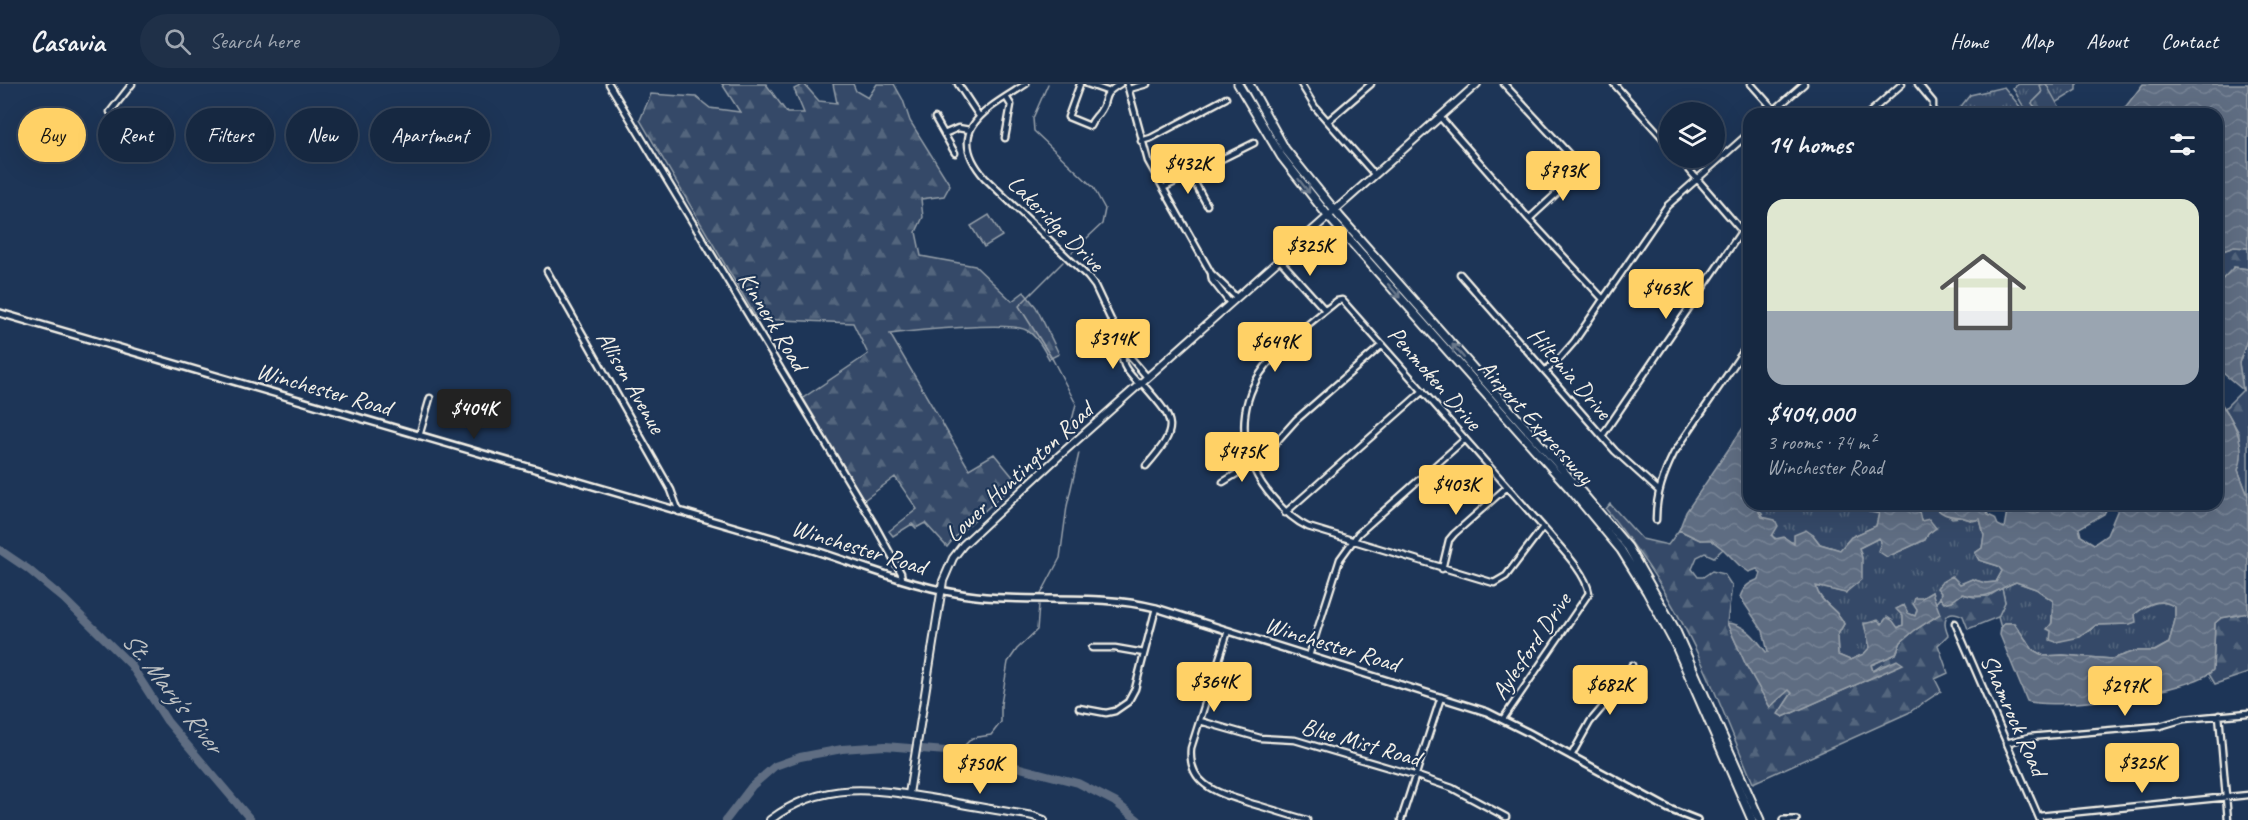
<!DOCTYPE html>
<html lang="en">
<head>
<meta charset="utf-8">
<style>
	:root { --surface:#162841; --page:#1f3048; --text:#f1f3f6; --muted:#9ea6b1; --line:#35445a; --accent:#ffd166 }
	body { margin:0; font-family:Caveat,sans-serif; background:var(--page); color:var(--text); height:100vh; display:flex; flex-direction:column; font-size:22px; white-space:nowrap }
	* { box-sizing:border-box; margin:0 }
	p { font-size:20px; color:var(--muted) }
	.icon { flex:none; width:33px; height:33px; fill:none; stroke:currentColor; stroke-width:2; stroke-linecap:round; stroke-linejoin:round }
	.map { position:relative; flex:1; overflow:hidden }
	.drawer { position:absolute; left:1743px; top:24px; width:480px; height:402px; display:flex; flex-direction:column; background:var(--surface); border-radius:18px; box-shadow:0 6px 24px #0002,0 0 0 2px var(--line) }
	.drawer>* { flex:none }
	.banner { position:absolute; left:18px; top:24px; width:570px; height:54px; display:flex; gap:12px }
	.fabs { position:absolute; left:1659px; top:18px; display:grid; gap:12px }
	.fabs a { display:grid; place-items:center; width:66px; height:66px; border-radius:50%; background:var(--surface); box-shadow:0 6px 24px #0002,0 0 0 2px var(--line); font-size:30px }
	.price { position:absolute; translate:-50% -51px; padding:0 14px; border-radius:6px; background:var(--accent); color:#111; font-size:20px; line-height:39px; filter:drop-shadow(0 2px 3px #0008) }
	.price::after { content:''; position:absolute; left:50%; top:36px; width:18px; height:14px; margin-left:-9px; background:inherit; clip-path:polygon(0 0,100% 0,50% 100%) }
	.price.selected { background:#222; color:#fff }
	ul { padding:0; list-style:none }
	li { display:grid; align-content:center; gap:12px; height:318px; padding:0 24px }
	li+li { border-top:2px solid var(--line) }
	li span { display:grid; place-items:center; height:186px; border-radius:18px; color:#555 }
	li>.icon { margin-inline-start:auto }
	span .icon { width:108px; height:108px; fill:#fffc; stroke-width:1 }
	li b { font-size:26px }
	h2 { display:flex; justify-content:space-between; align-items:center; height:72px; padding:0 24px; font-size:26px }
	.pill { padding:0 21px; border-radius:27px; background:var(--surface); box-shadow:0 6px 24px #0002,0 0 0 2px var(--line); font-size:21px; line-height:54px }
	.pill.selected { background:var(--accent); color:#111 }
	header { display:flex; align-items:center; gap:36px; box-sizing:border-box; height:84px; padding:0 30px; background:var(--surface); border-bottom:2px solid var(--line) }
	header strong { font-size:28px }
	nav { display:flex; gap:33px; margin-inline-start:auto; font-size:21px }
	.search { width:420px; height:54px; background:var(--page); display:flex; align-items:center; gap:15px; box-sizing:border-box; padding:0 21px; border-radius:33px; color:var(--muted); font-size:22px }
	.map>svg:first-child { display:block }
	.grass { fill:url(#grass-tufts); stroke:#949ea8; stroke-width:1.5 }
	.forest { fill:url(#forest-firs); stroke:#949ea8; stroke-width:1.5 }
	.park { fill:#354a67; stroke:#949ea8; stroke-width:1.5 }
	.water { fill:url(#water-waves); stroke:#9aa2ab; stroke-width:1.5 }
	.lines { fill:none; stroke-linecap:round; stroke-linejoin:round }
	.stream { stroke:#9aa2ab; stroke-width:1.5 }
	.river { stroke:#5e6d82; stroke-width:8 }
	.minor-casing { stroke:#f4f1e8; stroke-width:9 }
	.tertiary-casing { stroke:#f4f1e8; stroke-width:10 }
	.secondary-casing { stroke:#f4f1e8; stroke-width:10 }
	.primary-casing { stroke:#f4f1e8; stroke-width:11 }
	.minor { stroke:#1d3557; stroke-width:4.5 }
	.tertiary { stroke:#1d3557; stroke-width:5 }
	.secondary { stroke:#1d3557; stroke-width:6 }
	.primary { stroke:#1d3557; stroke-width:7 }
	.oneway { stroke:#68778a }
	.labels { text-anchor:middle; stroke-width:4.5; stroke-linejoin:round; paint-order:stroke }
	.street-label { font-size:24px; fill:#f4f1e8; stroke:#1d3557 }
	.water-label { font-size:26px; font-style:italic; fill:#c0c3c4; stroke:#1d3557 }
</style>
</head>
<body>
<header>
<strong>Casavia</strong>
<div class="search"><svg class="icon" aria-label="search" viewBox="0 0 24 24"><circle cx="10" cy="10" r="6"/><path d="M15 15l6 6"/></svg>Search here</div>
<nav><a>Home</a><a>Map</a><a>About</a><a>Contact</a></nav>
</header>
<div class="map">
<svg width="2248" height="736" viewBox="0 0 2248 736">
	<defs>
		<pattern id="grass-tufts" width="24" height="20" patternUnits="userSpaceOnUse" patternTransform="scale(1.5)"><rect width="24" height="20" fill="#354a67"/><path d="M3 7l-1-3M5 7V3M7 7l1-3M15 17l-1-3M17 17v-4M19 17l1-3" fill="none" stroke="#53657d"/></pattern>
		<pattern id="forest-firs" width="22" height="20" patternUnits="userSpaceOnUse" patternTransform="scale(1.5)"><rect width="22" height="20" fill="#354a67"/><path d="M5 1l3.5 6h-7zM16 11l3.5 6h-7z" fill="#53657d"/></pattern>
		<pattern id="water-waves" width="16" height="10" patternUnits="userSpaceOnUse" patternTransform="scale(1.5)"><rect width="16" height="10" fill="#5e6d82"/><path d="M0 5q4-4 8 0t8 0" fill="none" stroke="#768294"/></pattern>
	</defs>
	<rect width="100%" height="100%" fill="#1d3557"/>
	<filter id="ink" filterUnits="userSpaceOnUse"><feTurbulence type="fractalNoise" baseFrequency=".0167" numOctaves="2"/><feDisplacementMap in="SourceGraphic" scale="12" xChannelSelector="R" yChannelSelector="G"/><feConvolveMatrix kernelMatrix="1 2 1 2 8 2 1 2 1" color-interpolation-filters="sRGB"/></filter>
	<g filter="url(#ink)">
		<path class="grass" d="M2019,0h22l1,9 -10,10 8,11h-9l-9,-10 -9,-16z
			M2046,0h31v6l-21,13z
			M2004,3l22,27h-71l15,-19z
			M1759,420h108l2,8 10,1 -3,13 -25,11 -11,13 -20,-6 -7,-9c-15,7 -26,11 -41,1l3,-7c-7,-9 -15,-12 -16,-25z
			M1909,420h24l19,14 9,-1 12,4 7,-2 4,16 -2,13 -7,5 4,7 20,6 3,5 -6,11 -11,1 -13,-4 -12,6 -9,-8 -9,5 -2,16 -5,6 -3,-12 -10,6 -7,18 -18,-6 6,6v9l-6,3 -12,-8 -3,4 -18,-1 6,24 -6,7 -14,6 -12,-5 -1,-19 7,-12c-5,-15 -25,-20 -28,-38l30,7 16,-35 -3,-10 20,-10 8,19 38,-17 3,-6 8,-6 -15,-7 -3,-10 3,-4z
			M2016,498l20,7 17,12 -2,30 5,11c14,-5 30,-5 40,-17l33,-1 6,-2v-8c13,-10 25,-16 40,-8v14l-6,23 -15,8h-18l-24,8 -49,-4 -19,1 -11,-6 -19,-27h-9l-4,5 -3,-11 7,-15 -3,-14z"/>
		<path class="forest" d="M722,0h44l21,29h17l-10,-24 10,-5 15,17 18,2 -4,-19h20l3,7 12,7 9,-14h17l9,16 7,21 40,64 -6,11 -23,3 2,18 -7,15 5,24 54,10 37,35 12,-9 12,15 23,47 -10,5c-6,-11 -12,-23 -23,-29 -16,-9 -114,1 -136,4l79,135 25,-15 23,28 -63,56 -7,9 -22,-24 -9,5 -4,-4 -19,12 -4,-5 28,-22 -22,-32 -31,23 -61,-102 65,-44 -15,-31 -96,-4 -117,-199 11,-26 45,3 14,11 30,4z
			M2046,0l17,30h-23l-8,-11 10,-10 -2,-8z
			M2234,163l14,1v21l-14,-2 -17,18v-32z
			M2248,253v159l-10,-26 1,-37 -14,-25 18,-18 -4,-27z
			M1610,420l32,35 26,6 11,-15 21,10 11,-1 12,10 -9,8 -9,-4 -8,4 -5,12 6,8h5l9,-6 12,3 8,12 -5,37 19,42 24,42 19,-18 3,4 -13,20 4,4 119,-53 -20,1 -9,6 -2,-6 25,-11 5,-12 14,-12 25,-16 -5,-10 5,-6 4,5 8,-2 10,-7 12,3 15,-1 13,-8 3,14 -7,15 -30,12 -5,-13c-18,-9 -21,5 -15,19l-10,10 10,28 -13,6 6,12 -33,22 -155,70c-27,-63 -51,-129 -86,-187 -18,-31 -39,-59 -61,-87z
			M2248,529v60l-33,11 -6,-10 4,-5 2,-46 6,-5z"/>
		<path class="park" d="M989,131l13,21 -18,11 -13,-21z"/>
		<path class="water" d="M2143,0h105v164l-14,-1 -17,6v-139h-97z
			M2234,183l14,2v68l-9,26 4,27 -26,-22v-83z
			M2217,314c16,20 31,48 21,72l10,26v117l-27,5 -6,5 -2,47c-20,22 -157,41 -186,31l-27,-66 1,-7 4,-5h9l19,27 11,6 19,-1 49,4 24,-8h19l14,-8 6,-23v-13c-15,-10 -27,-4 -40,7l1,8 -6,2 -34,1 -16,12 -24,5 -6,-2 1,-9 -4,-2 5,-6 1,-22 -17,-12 -20,-7c-24,9 -26,19 -54,12l-10,7 -8,2 -4,-5 1,-5 -4,-5 5,-6 10,-6 8,8 12,-5 13,4 11,-1 6,-11 -4,-5 -19,-6 -4,-7 7,-5 2,-13 -4,-16c-9,3 -12,-1 -20,-2 -13,-1 -19,-2 -27,-13h52l3,11 7,3 3,7 6,3 3,-17 -12,-7h33l-6,3 5,5 12,-1 7,-7h63l-5,10 -25,14 2,8 13,8 13,-9 11,-26 -2,-5h63l1,2 2,-2h35z
			M1749,335v85h10v8l3,5 13,3 3,6 -6,10 3,3 9,-2 10,7v-9l12,-5 7,5 7,9 20,6 11,-13 25,-11 3,-13 -10,-1 -2,-8h42l13,2 -3,5 2,10 8,-2 7,9 -8,6 -3,6 -38,17 -9,-6 3,-9 -2,-4 -20,10 3,10v21l-17,14 -29,-7c3,18 23,23 28,38l-7,12 1,19 12,5 14,-6 6,-7 -6,-23 14,-4 4,4 5,-7 6,4 5,7 5,-3v-9l-7,-7 8,-4 4,8 7,3 2,-6 -4,-6 2,-6h7l10,-6 8,22 -25,16 -14,12 -5,12 -25,11 2,6 24,-11 6,4 -120,53 -5,-3 14,-21 -3,-3 -19,17 -24,-42 -19,-42c18,1 29,15 39,29h2l-5,-21 -23,-34c4,-11 9,-14 19,-18l2,-6 -4,-4 -8,3 -10,-7 -16,-16 -12,-9h-11l-21,-10 7,-18z"/>
		<g class="lines">
			<path class="stream" d="M1048,0l-15,34 1,13 59,56 12,22 -3,15 -30,28
				M1063,178l-44,44 34,54 23,44 -8,33
				M1041,510l19,-36 7,-52 12,-53
				M958,668l14,-14 19,-3 10,-13v-18l7,-42 9,-13 20,-19 2,-25"/>
			<path class="river" d="M0,466l28,19 36,30 67,66 36,56 84,99
				M726,736l26,-34 23,-20 25,-9 42,-8 43,-3 73,6 120,31 37,19 23,18"/>
			<g class="minor-casing">
				<path id="minor" d="M132,0l-22,28 26,19
					M609,0l264,438 28,51 1,6
					M958,0l21,32
					M1026,0c-37,24 -84,45 -41,94l103,99 7,9 31,66 21,25
					M1080,0l-12,33 22,9c3,-7 5,-8 9,-13 11,-14 -1,-16 21,-29
					M1087,0l20,7
					M1127,0l21,77 63,112 1,7 18,23
					M1301,0l14,23 60,68
					M1504,0l79,85 -54,50
					M1614,0l56,62
					M1751,0l27,30
					M1918,0l15,18v7
					M1129,5l18,-5
					M1770,30l34,-30
					M1868,30l34,-30
					M1440,33l89,102 74,80
					M935,34l20,35
					M1328,37l43,-37
					M944,50l14,-6 12,2
					M1005,54l6,-33 -5,-8
					M1141,57l10,-3 75,-40
					M1679,74l62,72
					M1190,90l17,31
					M1163,104l91,-45
					M1279,175l46,51
					M547,187l124,219 8,22
					M1211,189l25,24
					M1460,190l155,177 43,39
					M1125,264c-8,15 4,25 14,36
					M1545,287l15,-13 14,-16 93,-136 82,-73
					M1141,298c34,39 41,43 5,84
					M419,352l11,-38
					M1602,352l147,-216
					M1223,398l28,-17 18,-15 27,-30 86,-75
					M1285,429l138,-122
					M1656,436c0,-25 7,-45 18,-67l75,-110
					M1442,485l7,-29 5,-6 53,-47
					M1955,539l85,197
					M1228,547l-37,117c-4,40 32,46 62,56 18,5 36,11 54,16
					M1092,564h23l29,5
					M1309,572l31,-97 18,-25 107,-95
					M1079,624l27,5 9,-2 13,-9 7,-13 21,-81
					M2219,631l9,105
					M1503,635l86,-126c-3,-21 -32,-49 -46,-66l-201,-227 -5,1c-26,21 -58,45 -77,73 -26,41 -18,89 13,124 10,12 20,22 35,29l186,56 12,-7 37,-49
					M1200,637l60,17 35,2 122,36 35,12 54,29
					M2006,659l23,-6 131,-11 24,-7 64,-6
					M1571,672l19,-34 27,-32 15,-25
					M2039,732l209,-21
					M1401,736l40,-123"/>
			</g>
			<g class="tertiary-casing">
				<path id="tertiary" d="M0,229l816,238c53,17 105,39 160,45 58,7 123,-3 180,12l331,104 40,20 142,77 28,11
					M1783,736h13"/>
			</g>
			<g class="secondary-casing">
				<path id="secondary" d="M909,710l34,-213 10,-23 10,-13 97,-90 417,-371
					M770,736c56,-43 112,-30 177,-19 28,6 57,10 86,15l11,4"/>
			</g>
			<g class="primary-casing">
				<path id="primary" d="M1238,0l43,72 47,60 243,274 50,60 26,42 29,54 76,174
					M1249,0l36,65 55,68 215,244 73,86 47,82 85,191"/>
			</g>
			<use href="#minor" class="minor"/>
			<use href="#tertiary" class="tertiary"/>
			<use href="#secondary" class="secondary"/>
			<use href="#primary" class="primary"/>
		</g>
		<defs><path id="oneway-shaft" d="M-6 0H5M1.5-3L5.5 0L1.5 3" fill="none" stroke-width="1.6" stroke-linecap="round" stroke-linejoin="round" transform="scale(1.5)"/></defs>
		<g class="oneway">
			<use href="#oneway-shaft" transform="translate(1304 102) rotate(52)"/>
			<use href="#oneway-shaft" transform="translate(1394 207) rotate(49)"/>
			<use href="#oneway-shaft" transform="translate(1458 267) rotate(-131)"/>
		</g>
	</g>
	<g class="labels">
		<g class="street-label">
			<text transform="translate(1056 139) rotate(45)" y="8">Lakeridge Drive</text>
			<text transform="translate(773 237) rotate(59)" y="8">Kinnerk Road</text>
			<text transform="translate(1570 289) rotate(49)" y="8">Hiltonia Drive</text>
			<text transform="translate(1435 294) rotate(49)" y="8">Penmoken Drive</text>
			<text transform="translate(631 298) rotate(60)" y="8">Allison Avenue</text>
			<text transform="translate(324 305) rotate(16)" y="8">Winchester Road</text>
			<text transform="translate(1536 338) rotate(48)" y="8">Airport Expressway</text>
			<text transform="translate(1019 388) rotate(-43)" y="8">Lower Huntington Road</text>
			<text transform="translate(859 463) rotate(17)" y="8">Winchester Road</text>
			<text transform="translate(1332 560) rotate(17)" y="8">Winchester Road</text>
			<text transform="translate(1531 562) rotate(-56)" y="8">Aylesford Drive</text>
			<text transform="translate(2014 631) rotate(66)" y="8">Shamrock Road</text>
			<text transform="translate(1361 658) rotate(16)" y="8">Blue Mist Road</text>
		</g>
		<g class="water-label">
			<text transform="translate(173 608) rotate(52)" y="9">St. Mary's River</text>
		</g>
	</g>
</svg>
<div class="fabs">
<a><svg class="icon" aria-label="layers" viewBox="0 0 24 24"><path d="M12 4l9 5-9 5-9-5zM3 14l9 5 9-5"/></svg></a>
</div>
<b class="price" style="left:1188px;top:111px">$432K</b>
<b class="price" style="left:1563px;top:118px">$793K</b>
<b class="price" style="left:1310px;top:193px">$325K</b>
<b class="price" style="left:1666px;top:236px">$463K</b>
<b class="price" style="left:1113px;top:286px">$314K</b>
<b class="price" style="left:1275px;top:289px">$649K</b>
<b class="price selected" style="left:474px;top:356px">$404K</b>
<b class="price" style="left:1242px;top:399px">$475K</b>
<b class="price" style="left:1456px;top:432px">$403K</b>
<b class="price" style="left:1214px;top:629px">$364K</b>
<b class="price" style="left:1610px;top:632px">$682K</b>
<b class="price" style="left:2125px;top:633px">$297K</b>
<b class="price" style="left:2142px;top:710px">$325K</b>
<b class="price" style="left:980px;top:711px">$750K</b>
<div class="banner">
<a class="pill selected">Buy</a>
<a class="pill">Rent</a>
<a class="pill">Filters</a>
<a class="pill">New</a>
<a class="pill">Apartment</a>
</div>
<section class="drawer">
<h2>14 homes<svg class="icon" aria-label="filters" viewBox="0 0 24 24"><path d="M4 7h16M4 17h16"/><circle cx="9" cy="7" r="2"/><circle cx="15" cy="17" r="2"/></svg></h2>
<ul>
<li><span style="background:linear-gradient(#dfe7d0 60%,#9aa5b1 0)"><svg class="icon" aria-label="home" viewBox="0 0 24 24"><path d="M3 11l9-7 9 7M6 9v11h12V9"/></svg></span><div><b>$404,000</b><p>3 rooms · 74 m²</p><p>Winchester Road</p></div></li>
</ul>
</section>
</div>
</body>
</html>
